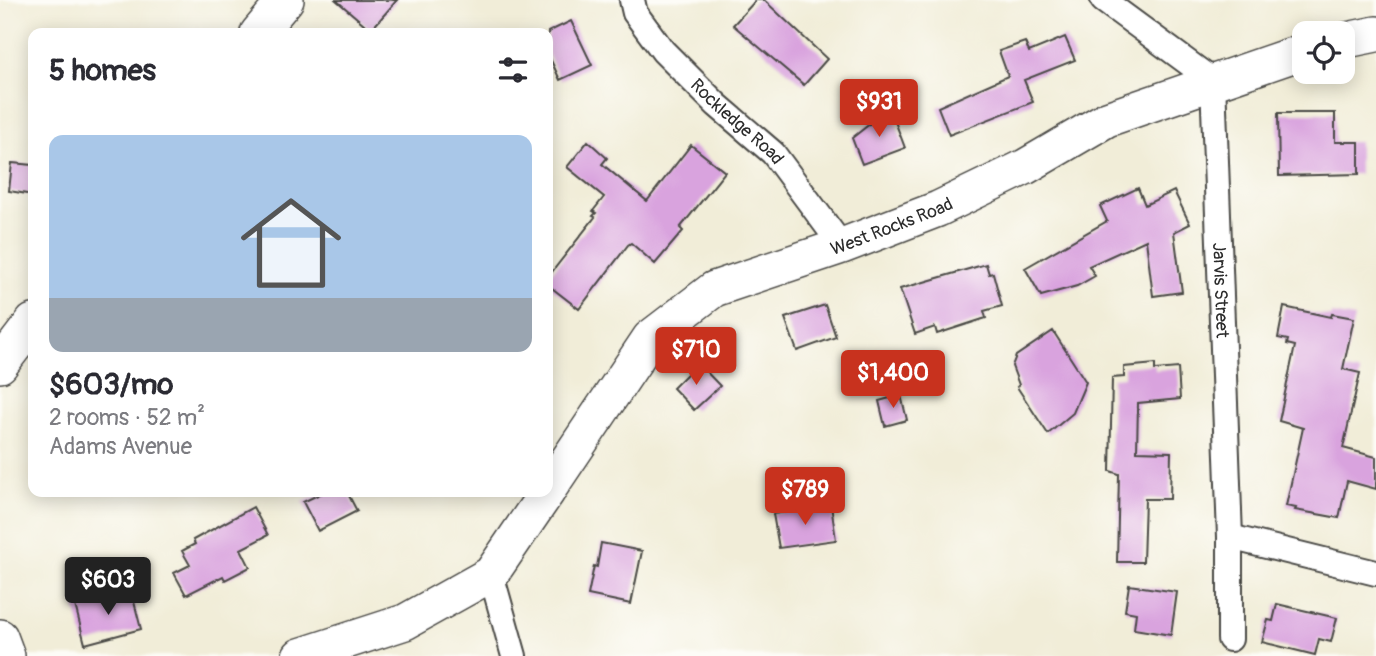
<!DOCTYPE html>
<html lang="en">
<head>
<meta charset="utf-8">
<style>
	:root { --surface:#fff; --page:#f7f7f7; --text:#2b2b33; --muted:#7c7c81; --line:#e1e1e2; --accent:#c8321e }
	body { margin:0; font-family:Pangolin,sans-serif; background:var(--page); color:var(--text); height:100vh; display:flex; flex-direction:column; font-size:26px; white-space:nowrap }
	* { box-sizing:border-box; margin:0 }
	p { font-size:23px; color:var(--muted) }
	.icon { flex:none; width:38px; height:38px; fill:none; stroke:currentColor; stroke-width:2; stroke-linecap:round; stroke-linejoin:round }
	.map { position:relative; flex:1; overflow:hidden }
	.sheet { position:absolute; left:28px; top:28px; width:525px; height:469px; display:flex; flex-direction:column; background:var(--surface); border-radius:14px; box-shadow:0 4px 18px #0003 }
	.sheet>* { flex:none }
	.fabs { position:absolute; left:1292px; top:21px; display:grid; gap:14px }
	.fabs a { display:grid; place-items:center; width:63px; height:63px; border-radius:14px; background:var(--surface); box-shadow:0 4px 18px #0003; font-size:35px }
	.price { position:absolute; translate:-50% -60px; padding:0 16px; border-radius:7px; background:var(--accent); color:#fff; font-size:23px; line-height:46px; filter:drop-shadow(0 2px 4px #0008) }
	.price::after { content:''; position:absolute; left:50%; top:42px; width:21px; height:16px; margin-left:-10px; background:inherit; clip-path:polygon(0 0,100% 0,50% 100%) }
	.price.active { background:#222; color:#fff }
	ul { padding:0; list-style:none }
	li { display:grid; align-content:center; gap:14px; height:371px; padding:0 21px }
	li+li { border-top:2px solid var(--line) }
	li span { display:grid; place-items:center; height:217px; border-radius:14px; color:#555 }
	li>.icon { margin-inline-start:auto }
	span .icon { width:126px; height:126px; fill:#fffc; stroke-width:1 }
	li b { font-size:30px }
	h2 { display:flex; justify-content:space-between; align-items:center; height:84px; padding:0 21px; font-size:30px }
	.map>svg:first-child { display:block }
	.building { fill:#d9a3de }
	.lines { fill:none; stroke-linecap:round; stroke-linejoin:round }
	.minor-casing { stroke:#494845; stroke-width:28 }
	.secondary-casing { stroke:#494845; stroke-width:38 }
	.minor { stroke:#fff; stroke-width:24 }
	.secondary { stroke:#fff; stroke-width:35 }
	.labels { text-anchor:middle; stroke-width:6; stroke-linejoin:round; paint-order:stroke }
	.street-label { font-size:18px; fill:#2b2b2b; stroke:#fdfcf7 }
</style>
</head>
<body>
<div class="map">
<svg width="1376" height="656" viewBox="0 0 1376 656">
	<rect width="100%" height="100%" fill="#fdfcf7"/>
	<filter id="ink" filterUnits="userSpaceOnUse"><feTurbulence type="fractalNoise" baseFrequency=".0143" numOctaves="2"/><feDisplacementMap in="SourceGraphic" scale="14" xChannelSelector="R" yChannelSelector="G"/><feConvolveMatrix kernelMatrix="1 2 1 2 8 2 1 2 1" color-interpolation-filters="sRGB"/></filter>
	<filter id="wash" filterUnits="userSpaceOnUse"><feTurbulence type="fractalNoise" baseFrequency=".00686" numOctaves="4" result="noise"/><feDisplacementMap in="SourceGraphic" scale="28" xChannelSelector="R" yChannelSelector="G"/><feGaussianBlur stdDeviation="1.57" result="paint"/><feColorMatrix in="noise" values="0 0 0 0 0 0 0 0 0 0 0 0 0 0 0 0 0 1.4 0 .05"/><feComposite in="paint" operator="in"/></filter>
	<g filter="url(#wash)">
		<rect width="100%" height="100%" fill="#f1edd8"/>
		<g id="blocks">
			<path class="building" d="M336,0h61l-26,30z
				M756,0h8l63,59 -23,26 -71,-60z
				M571,21l21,44 -32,15 -12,-26v-22z
				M1065,37l10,23 -51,20 9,22 -84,33 -11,-28 70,-31 -9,-25 26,-9 4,10z
				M890,108l15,40 -43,16 -10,-26z
				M1278,113h57v29h24v32l-80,2z
				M588,141l19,17 -5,6 45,37 44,-56 34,27 -45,56 3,3 -28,33 -24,-21 -3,2 -49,64 -31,-24v-8l47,-60 -2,-1 3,-3 -3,-2 11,-14 -37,-30z
				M12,163l21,2v30l-24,-4z
				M1138,188l7,17 29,-14 16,33 -16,8 8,60 -29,4 -7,-56 -57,26 6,10 -18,10 -36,10 -16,-28 82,-47 -7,-15z
				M986,264l3,10 4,-1 9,33 -18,5 2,7 -49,16 -2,-7 -20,7 -15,-45z
				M825,305l11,32 -39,14 -12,-33z
				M1284,307l47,10 1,-3 22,4 -11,51 17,4 -17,75 33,9v32l-29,-8 -8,37 -44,-8 1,-2 -10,-2 17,-78 -24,-7 16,-75 -8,-2 1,-4 -10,-2z
				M1053,331l33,51 -13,31 -25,21 -31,-47 2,-2 -7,-19 4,-10z
				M698,363l22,23 -26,24 -21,-22z
				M1155,364v6l23,-2 2,31 -42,4 -1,48 34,1 -1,47h-25l-2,63h-26l2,-88 -9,-3 2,-93 12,-1v-10z
				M901,395l6,25 -22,6 -6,-25z
				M324,492h23l10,19 -39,20 -15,-29z
				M831,505l5,35 -57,8 -6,-34z
				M253,507l15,28 -27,14 9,18 -25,13 -2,-4 -37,19 -12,-22 16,-8 -8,-14 13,-7 -2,-4z
				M601,543l41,8 -11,53 -43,-9 6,-29 3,1z
				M1129,585l48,7 -6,43 -37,-6 2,-16 -11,-2z
				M131,590l10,39 -56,15 -10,-39z
				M1277,604l60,14 -6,24 -12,-3 -4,16 -53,-13 6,-22 5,1z"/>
		</g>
	</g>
	<g filter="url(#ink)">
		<use href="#blocks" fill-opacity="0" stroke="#494845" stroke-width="2"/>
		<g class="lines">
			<g class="minor-casing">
				<g id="minor">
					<path id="s1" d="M632,0l3,13 28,38 54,54 56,48 69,93"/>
					<path id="s2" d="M1103,0l110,81 17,456v102"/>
					<path d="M1230,537l146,36"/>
					<path d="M491,574l23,82"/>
				</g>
			</g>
			<g class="secondary-casing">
				<g id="secondary">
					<path d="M258,33l28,-33"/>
					<path d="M1342,41l34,-7"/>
					<path d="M0,365l33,-43"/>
					<path id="s3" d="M548,490l102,-152 64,-49 128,-43 96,-37 87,-42 82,-48 197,-68"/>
					<path d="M0,637l7,19"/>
					<path d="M300,656l105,-34 86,-48 56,-82"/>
				</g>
			</g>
			<use href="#minor" class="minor"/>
			<use href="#secondary" class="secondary"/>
		</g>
	</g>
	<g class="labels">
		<g class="street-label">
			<text dy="6" stroke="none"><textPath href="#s1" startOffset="163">Rockledge Road</textPath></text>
			<text dy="6" stroke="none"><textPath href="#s3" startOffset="452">West Rocks Road</textPath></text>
			<text dy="6" stroke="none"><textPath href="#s2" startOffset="346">Jarvis Street</textPath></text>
		</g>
	</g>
</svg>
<div class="fabs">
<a><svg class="icon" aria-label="locate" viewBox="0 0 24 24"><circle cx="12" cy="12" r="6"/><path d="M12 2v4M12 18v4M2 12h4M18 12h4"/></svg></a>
</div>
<b class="price" style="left:879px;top:139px">$931</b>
<b class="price" style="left:696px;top:387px">$710</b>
<b class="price" style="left:893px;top:410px">$1,400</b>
<b class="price" style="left:805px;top:527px">$789</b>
<b class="price active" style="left:108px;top:617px">$603</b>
<section class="sheet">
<h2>5 homes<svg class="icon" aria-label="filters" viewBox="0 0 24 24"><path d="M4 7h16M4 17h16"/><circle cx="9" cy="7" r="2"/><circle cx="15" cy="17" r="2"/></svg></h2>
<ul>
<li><span style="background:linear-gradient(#a9c7e8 75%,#9aa5b1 0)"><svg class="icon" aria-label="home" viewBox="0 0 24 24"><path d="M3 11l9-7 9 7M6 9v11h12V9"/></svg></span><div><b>$603/mo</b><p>2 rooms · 52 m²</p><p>Adams Avenue</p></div></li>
</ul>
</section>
</div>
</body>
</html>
